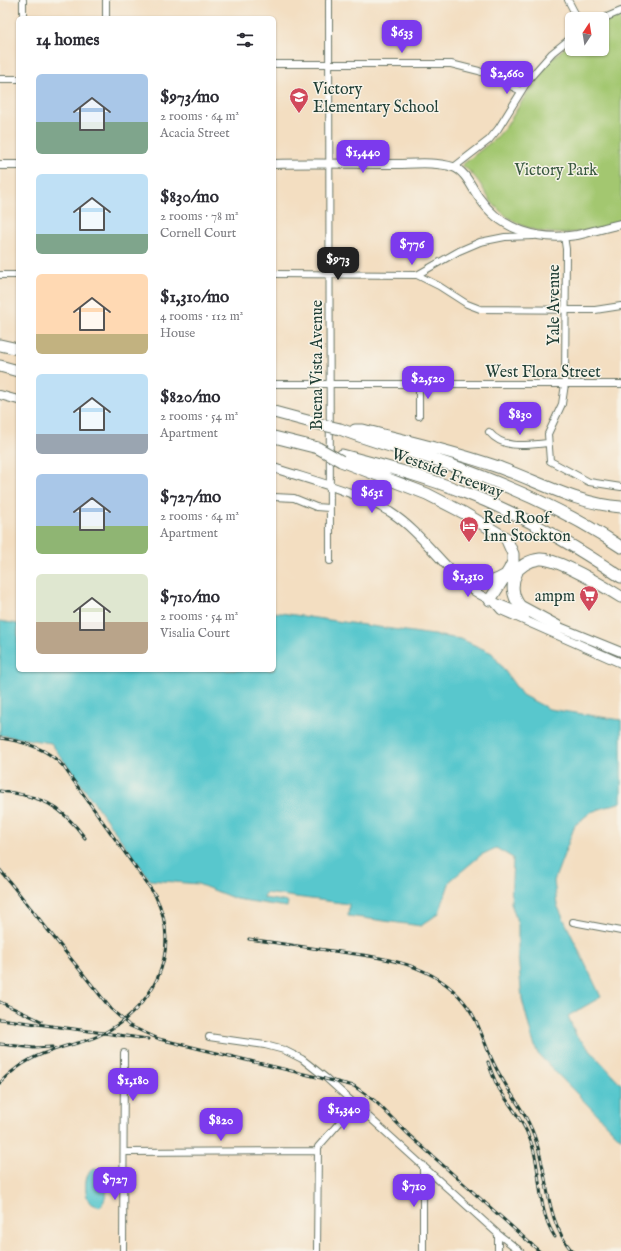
<!DOCTYPE html>
<html lang="en">
<head>
<meta charset="utf-8">
<style>
	:root { --surface:#fff; --page:#f2f2f3; --text:#2b2b33; --muted:#7c7c81; --accent:#7c3aed }
	body { margin:0; font-family:"IM FELL English",serif; background:var(--page); color:var(--text); height:100vh; display:flex; flex-direction:column; font-size:15px; white-space:nowrap }
	* { box-sizing:border-box; margin:0 }
	p { font-size:13px; color:var(--muted) }
	.icon { flex:none; width:22px; height:22px; fill:none; stroke:currentColor; stroke-width:2; stroke-linecap:round; stroke-linejoin:round }
	.map { position:relative; flex:1; overflow:hidden }
	.sheet { position:absolute; left:16px; top:16px; width:260px; height:656px; display:flex; flex-direction:column; background:var(--surface); border-radius:6px; box-shadow:0 1px 3px #0004 }
	.sheet>* { flex:none }
	.needle { width:26px; rotate:12deg }
	.tools { position:absolute; left:565px; top:12px; display:grid; gap:8px }
	.tools a { display:grid; place-items:center; width:44px; height:44px; border-radius:6px; background:var(--surface); box-shadow:0 1px 3px #0004; font-size:20px }
	.price { position:absolute; translate:-50% -34px; padding:0 9px; border-radius:8px; background:var(--accent); color:#fff; font-size:13px; line-height:26px; filter:drop-shadow(0 1px 2px #0008) }
	.price::after { content:''; position:absolute; left:50%; top:24px; width:12px; height:9px; margin-left:-6px; background:inherit; clip-path:polygon(0 0,100% 0,50% 100%) }
	.price.active { background:#222; color:#fff }
	ul { padding:0; list-style:none }
	li { display:flex; align-items:center; gap:12px; height:100px; padding:0 20px }
	li span { display:grid; place-items:center; flex:none; width:112px; height:80px; border-radius:6px; color:#555 }
	li>.icon { margin-inline-start:auto }
	span .icon { width:48px; height:48px; fill:#fffc; stroke-width:1 }
	li b { font-size:17px }
	h2 { display:flex; justify-content:space-between; align-items:center; height:48px; padding:0 20px; font-size:17px }
	.map>svg:first-child { display:block }
	.green { fill:#a3c770; stroke:#618252 }
	.water { fill:#59c7cd; stroke:#3c8280 }
	.lines { fill:none; stroke-linecap:round; stroke-linejoin:round }
	.street-casing { stroke:#697565; stroke-width:8 }
	.secondary-casing { stroke:#697565; stroke-width:10 }
	.highway-casing { stroke:#697565; stroke-width:13 }
	.street { stroke:#fff; stroke-width:6 }
	.secondary { stroke:#fff; stroke-width:8 }
	.highway { stroke:#fff; stroke-width:11 }
	.rail-casing { stroke:#1f3d34; stroke-width:3 }
	.rail { stroke:#f7f3e8; stroke-width:1.5; stroke-dasharray:4.5; stroke-linecap:butt }
	.highway-bridge-casing { stroke:#697565; stroke-width:13; stroke-linecap:butt }
	.highway-bridge { stroke:#fff; stroke-width:11 }
	.labels { text-anchor:middle; stroke-width:3; stroke-linejoin:round; paint-order:stroke }
	.poi-label { font-size:16px; fill:#1f3d34; stroke:#f7f3e8; text-anchor:start }
	.park-label { font-size:16px; fill:#395940; stroke:#f7f3e8 }
	.street-label { font-size:16px; fill:#1f3d34; stroke:#f7f3e8 }
</style>
</head>
<body>
<div class="map">
<svg width="621" height="1251" viewBox="0 0 621 1251">
	<rect width="100%" height="100%" fill="#f7f3e8"/>
	<filter id="ink" filterUnits="userSpaceOnUse"><feTurbulence type="fractalNoise" baseFrequency=".025" numOctaves="2"/><feDisplacementMap in="SourceGraphic" scale="8" xChannelSelector="R" yChannelSelector="G"/><feConvolveMatrix kernelMatrix="1 2 1 2 8 2 1 2 1" color-interpolation-filters="sRGB"/></filter>
	<filter id="wash" filterUnits="userSpaceOnUse"><feTurbulence type="fractalNoise" baseFrequency=".012" numOctaves="4" result="noise"/><feDisplacementMap in="SourceGraphic" scale="16" xChannelSelector="R" yChannelSelector="G"/><feGaussianBlur stdDeviation="0.9" result="paint"/><feColorMatrix in="noise" values="0 0 0 0 0 0 0 0 0 0 0 0 0 0 0 0 0 1.4 0 .05"/><feComposite in="paint" operator="in"/></filter>
	<g filter="url(#wash)">
		<rect width="100%" height="100%" fill="#f3dec1"/>
		<path class="green" d="M621,12v211c-47,12 -89,21 -127,-18 -8,-9 -12,-21 -21,-30 -3,-4 -8,-7 -11,-10l34,-27 10,-11 31,-50 14,-17 21,-19v8h30v-28z"/>
		<path class="water" d="M274,612l187,27 31,14 30,42 27,14 72,11v82l-30,10 -16,13 -21,56 3,24 44,92 -33,19 8,19 45,49v55l-83,-85 -6,-16 -10,-39 -4,-43v-31l-7,-22 2,-45 -17,-10 -15,7 -31,26 -11,32 -18,13 -73,-10 1,-12 -84,-11 -1,5 24,4 -1,5 -51,-8 -38,-15 -48,-4 -99,-137 -51,-8v-114l18,3v46h256z
			M93,1169c18,0 17,27 7,38l-9,-3c-7,-7 -8,-30 2,-35z"/>
	</g>
	<g filter="url(#ink)">
		<g class="lines">
			<g class="street-casing">
				<path id="street" d="M23,0v18
					M106,0v18
					M329,0l1,561
					M568,0l10,19
					M602,19l19,-8
					M274,64h177l28,7 42,20
					M0,79h18
					M454,167l35,-27 9,-11 31,-50 23,-26 20,-16
					M564,236l2,13 -1,135 -3,20 -14,30 2,27 39,21 32,5
					M274,274l143,1 42,-24 21,-9 25,-5 29,-1
					M0,275h18
					M417,275l22,11 28,18 13,5 115,1 26,-4
					M274,384h347
					M419,416v-32
					M489,432c15,18 38,13 59,11
					M274,497l20,1 22,9 13,1
					M573,922l48,9
					M209,1037l56,8 19,5 18,9 24,19 172,156 22,17
					M124,1152l194,-1
					M423,1165v86
					M498,1234v17
					M123,1251l1,-198
					M317,1251l1,-104 37,-42"/>
			</g>
			<g class="secondary-casing">
				<path id="secondary" d="M274,164c39,-1 79,0 118,0 19,0 43,-3 61,3 13,4 19,22 27,32 22,32 60,42 97,36 15,-3 29,-8 44,-11
					M0,165h18
					M0,395l18,5
					M274,468c39,13 81,23 116,44 33,21 53,56 84,79 16,11 34,16 52,24
					M495,603l6,7 120,53
					M552,624l69,28"/>
			</g>
			<g class="highway-casing">
				<path id="highway" d="M0,345l18,4
					M0,366l18,5
					M274,412l41,11
					M340,429c36,14 72,23 108,35 60,21 120,47 173,83
					M355,430h8c44,11 89,21 132,36 41,14 81,38 126,41
					M274,437l44,11
					M342,455c42,11 84,22 124,38 55,21 106,51 155,84
					M341,461l86,33 37,19 42,25 7,16v8l-4,8 -19,30
					M517,572c-6,11 -5,24 3,34l37,20
					M459,578c17,6 29,8 45,-2
					M510,578c8,-10 17,-18 30,-19 17,-1 65,28 81,38"/>
			</g>
			<use href="#street" class="street"/>
			<use href="#secondary" class="secondary"/>
			<use href="#highway" class="highway"/>
			<g class="rail-casing">
				<path id="rail" d="M0,738c23,3 47,10 63,28l92,129c29,57 -3,116 -57,141 -15,7 -32,9 -47,15 -20,6 -37,17 -51,32
					M0,791c41,5 60,13 85,47
					M0,870l111,139 19,17 29,13 195,47 21,15 34,34 130,116
					M249,939c28,4 56,8 84,12 47,6 99,11 131,51 15,18 20,42 30,62 13,27 33,48 42,77 13,38 9,78 36,110
					M0,1002l41,19
					M0,1019l148,20
					M0,1044l34,4 18,-1
					M488,1062c3,9 6,17 10,25 10,17 24,31 31,50 14,32 6,69 26,100"/>
			</g>
			<use href="#rail" class="rail"/>
			<g class="highway-bridge-casing">
				<path id="highway-bridge" d="M315,423l25,6
					M318,448l23,13"/>
			</g>
			<use href="#highway-bridge" class="highway-bridge"/>
		</g>
	</g>
	<defs>
		<g id="school-pin" transform="scale(1)"><path d="M0 17L-7.5 6A9.5 9.5 0 1 1 7.5 6Z" fill="#d1495b" stroke="#f7f3e8"/><path d="M0-5L7-2L0 1L-7-2ZM-4 1L0 2.5L4 1V4Q0 6-4 4Z" fill="#fff"/></g>
		<g id="hotel-pin" transform="scale(1)"><path d="M0 17L-7.5 6A9.5 9.5 0 1 1 7.5 6Z" fill="#d1495b" stroke="#f7f3e8"/><path d="M-6-4.5h1.5V1H6V5H4.5V3h-9V5H-6ZM-4 0a1.8 1.8 0 1 1 3.6 0ZM.5 0V-2.5h3Q6-2.5 6 0Z" fill="#fff"/></g>
		<g id="supermarket-pin" transform="scale(1)"><path d="M0 17L-7.5 6A9.5 9.5 0 1 1 7.5 6Z" fill="#d1495b" stroke="#f7f3e8"/><path d="M-6-5.5h2.5l.6 2H6L4.5 2H-2.5L-4.4-4H-6ZM-1.5 3.2a1.3 1.3 0 1 0 .1 0ZM3 3.2a1.3 1.3 0 1 0 .1 0Z" fill="#fff"/></g>
	</defs>
	<g fill-rule="evenodd">
		<use href="#school-pin" x="299" y="97"/>
		<use href="#hotel-pin" x="469" y="526"/>
		<use href="#supermarket-pin" x="589" y="595"/>
	</g>
	<g class="labels">
		<g class="poi-label">
			<text x="313" y="94">Victory<tspan x="313" dy="18">Elementary School</tspan></text>
			<text x="483" y="523">Red Roof<tspan x="483" dy="18">Inn Stockton</tspan></text>
			<text x="575" y="601" text-anchor="end">ampm</text>
		</g>
		<g class="park-label">
			<text x="556" y="175">Victory Park</text>
		</g>
		<g class="street-label">
			<text transform="translate(553 305) rotate(-90)" y="6">Yale Avenue</text>
			<text transform="translate(316 365) rotate(-90)" y="6">Buena Vista Avenue</text>
			<text x="543" y="377">West Flora Street</text>
			<text transform="translate(448 472) rotate(20)" y="6">Westside Freeway</text>
		</g>
	</g>
</svg>
<div class="tools">
<a><svg class="needle" viewBox="-14 -14 28 28"><path d="M0-13l5 13h-10z" fill="#e53935"/><path d="M0 13l5-13h-10z" fill="#7c7c81"/></svg></a>
</div>
<b class="price" style="left:402px;top:54px">$633</b>
<b class="price" style="left:507px;top:95px">$2,660</b>
<b class="price" style="left:363px;top:174px">$1,440</b>
<b class="price" style="left:412px;top:266px">$776</b>
<b class="price active" style="left:338px;top:281px">$973</b>
<b class="price" style="left:428px;top:400px">$2,520</b>
<b class="price" style="left:520px;top:436px">$830</b>
<b class="price" style="left:372px;top:514px">$631</b>
<b class="price" style="left:468px;top:598px">$1,310</b>
<b class="price" style="left:133px;top:1102px">$1,180</b>
<b class="price" style="left:344px;top:1131px">$1,340</b>
<b class="price" style="left:221px;top:1142px">$820</b>
<b class="price" style="left:115px;top:1201px">$727</b>
<b class="price" style="left:414px;top:1208px">$710</b>
<section class="sheet">
<h2>14 homes<svg class="icon" aria-label="filters" viewBox="0 0 24 24"><path d="M4 7h16M4 17h16"/><circle cx="9" cy="7" r="2"/><circle cx="15" cy="17" r="2"/></svg></h2>
<ul>
<li><span style="background:linear-gradient(#a9c7e8 60%,#7fa58c 0)"><svg class="icon" aria-label="home" viewBox="0 0 24 24"><path d="M3 11l9-7 9 7M6 9v11h12V9"/></svg></span><div><b>$973/mo</b><p>2 rooms · 64 m²</p><p>Acacia Street</p></div></li>
<li><span style="background:linear-gradient(#bfe0f5 75%,#7fa58c 0)"><svg class="icon" aria-label="home" viewBox="0 0 24 24"><path d="M3 11l9-7 9 7M6 9v11h12V9"/></svg></span><div><b>$830/mo</b><p>2 rooms · 78 m²</p><p>Cornell Court</p></div></li>
<li><span style="background:linear-gradient(#ffd9b3 75%,#c2b280 0)"><svg class="icon" aria-label="home" viewBox="0 0 24 24"><path d="M3 11l9-7 9 7M6 9v11h12V9"/></svg></span><div><b>$1,310/mo</b><p>4 rooms · 112 m²</p><p>House</p></div></li>
<li><span style="background:linear-gradient(#bfe0f5 75%,#9aa5b1 0)"><svg class="icon" aria-label="home" viewBox="0 0 24 24"><path d="M3 11l9-7 9 7M6 9v11h12V9"/></svg></span><div><b>$820/mo</b><p>2 rooms · 54 m²</p><p>Apartment</p></div></li>
<li><span style="background:linear-gradient(#a9c7e8 65%,#8fb573 0)"><svg class="icon" aria-label="home" viewBox="0 0 24 24"><path d="M3 11l9-7 9 7M6 9v11h12V9"/></svg></span><div><b>$727/mo</b><p>2 rooms · 64 m²</p><p>Apartment</p></div></li>
<li><span style="background:linear-gradient(#dfe7d0 60%,#b9a48a 0)"><svg class="icon" aria-label="home" viewBox="0 0 24 24"><path d="M3 11l9-7 9 7M6 9v11h12V9"/></svg></span><div><b>$710/mo</b><p>2 rooms · 54 m²</p><p>Visalia Court</p></div></li>
</ul>
</section>
</div>
</body>
</html>
